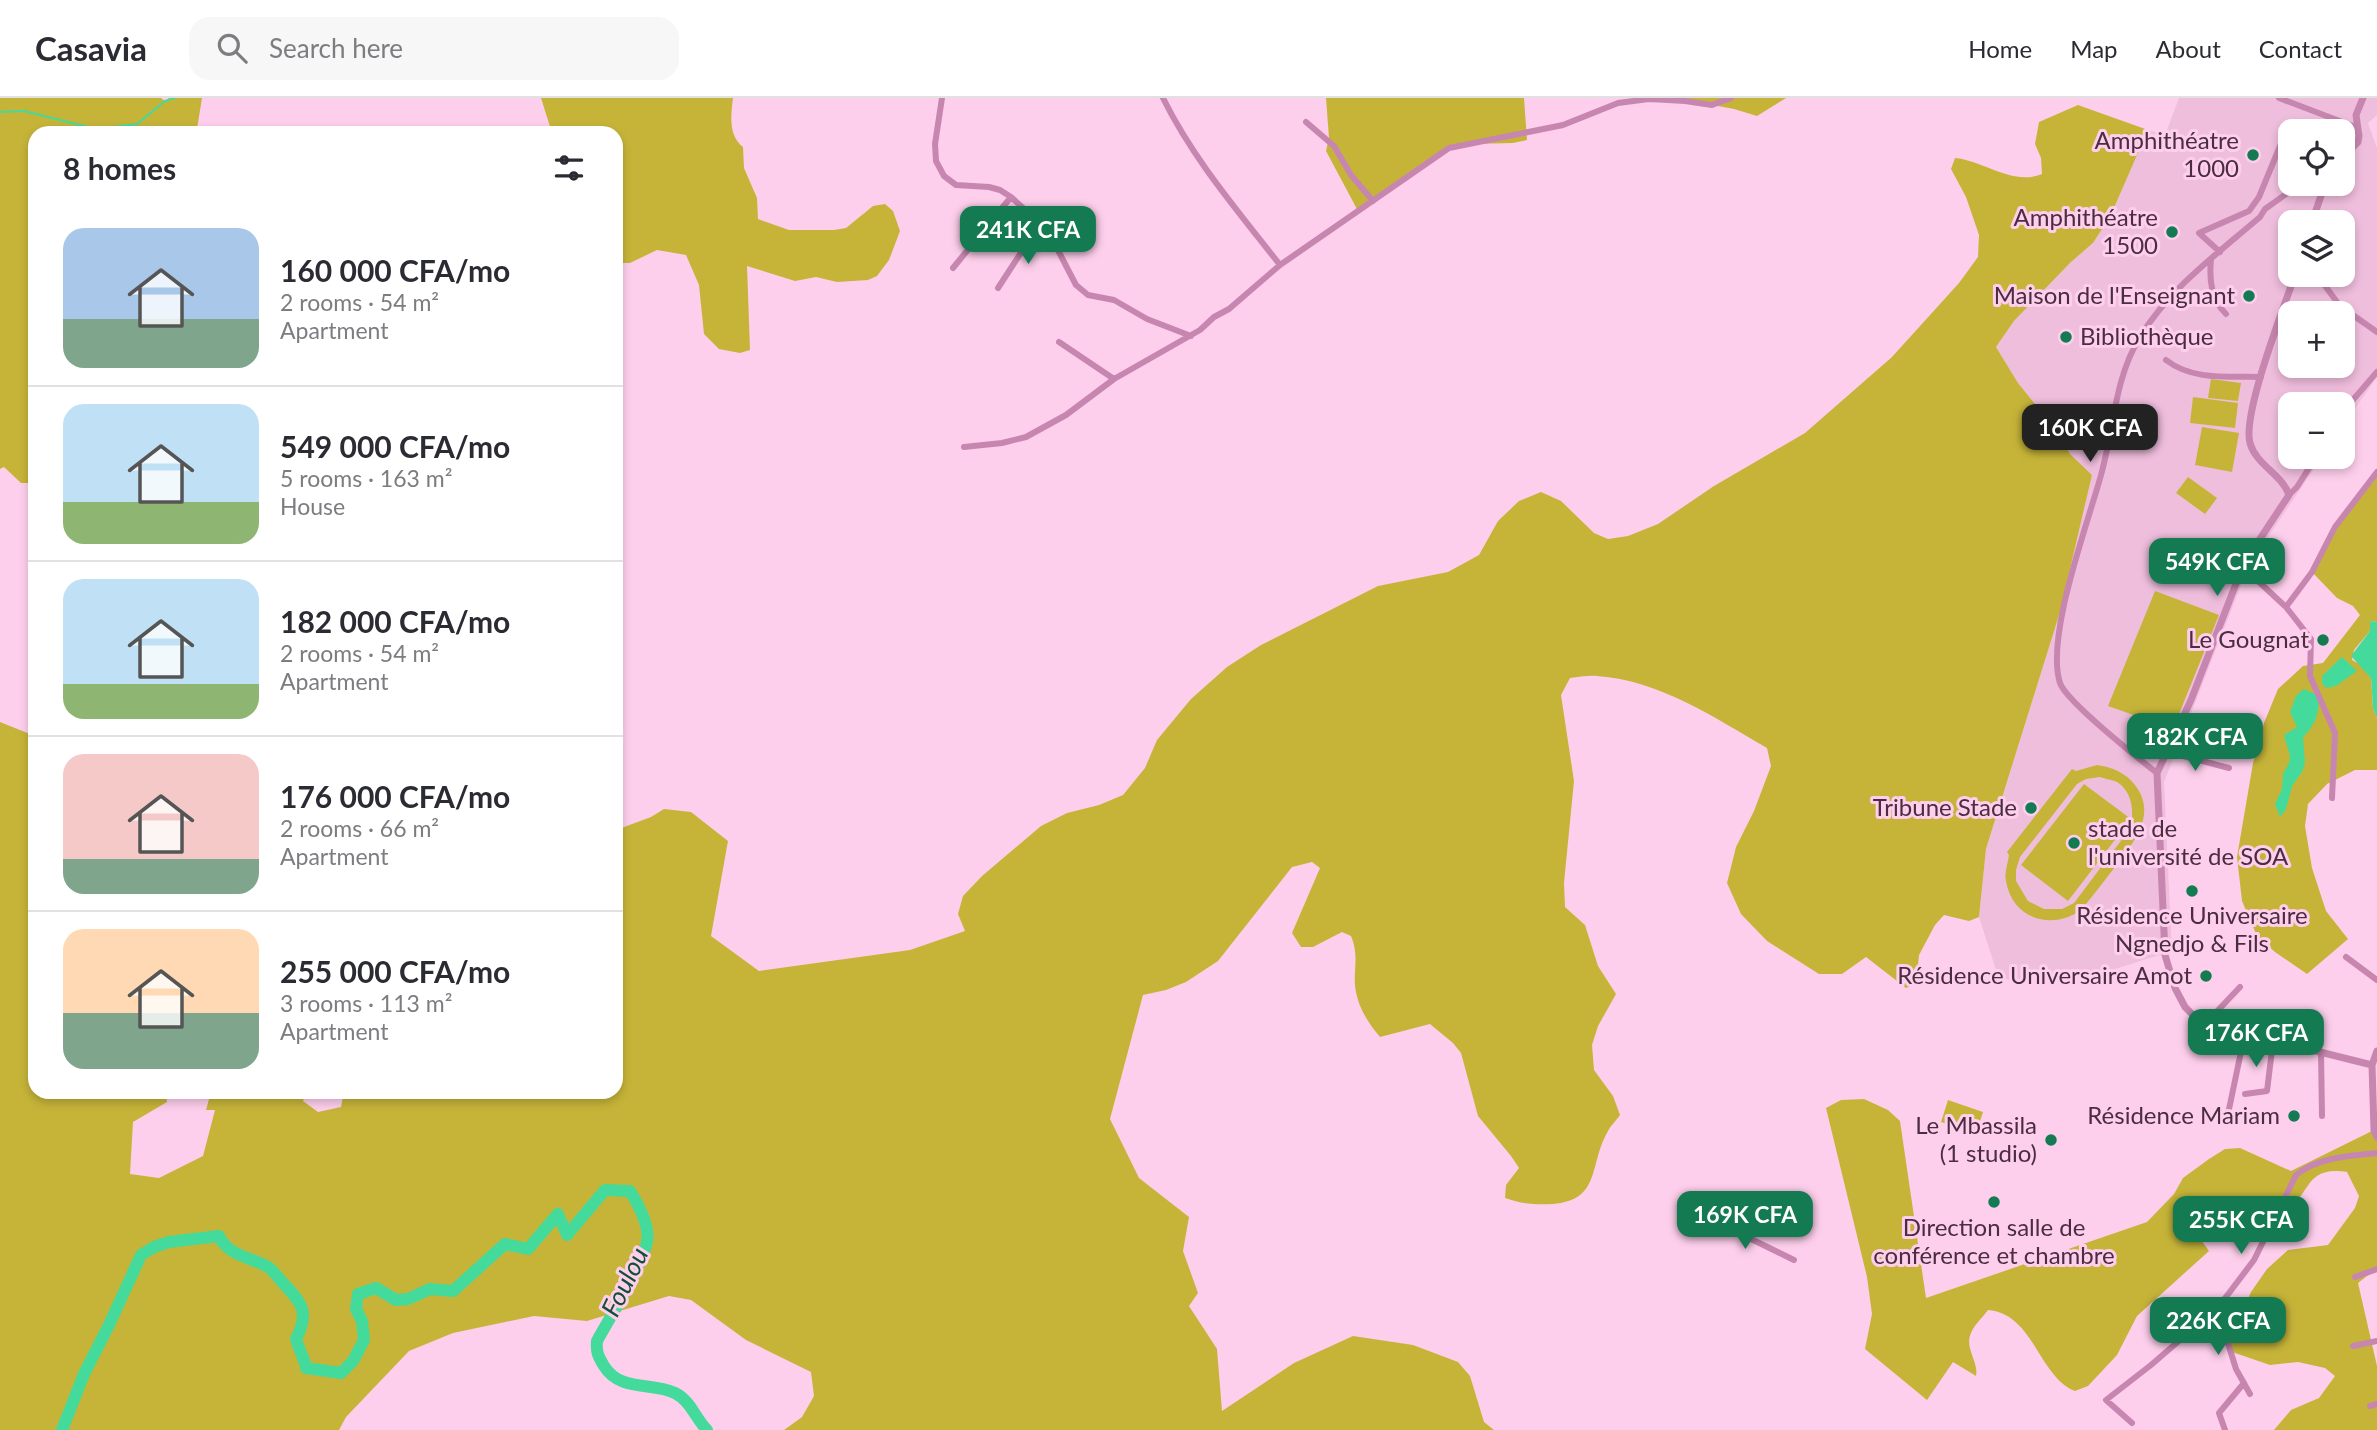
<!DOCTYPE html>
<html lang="en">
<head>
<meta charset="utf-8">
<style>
	:root { --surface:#fff; --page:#f7f7f7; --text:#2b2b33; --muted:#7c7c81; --line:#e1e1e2; --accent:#147a52 }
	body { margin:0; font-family:Lato,sans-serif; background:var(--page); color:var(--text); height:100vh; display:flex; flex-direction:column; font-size:26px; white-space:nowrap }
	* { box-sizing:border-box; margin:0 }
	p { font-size:23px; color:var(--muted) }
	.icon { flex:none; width:38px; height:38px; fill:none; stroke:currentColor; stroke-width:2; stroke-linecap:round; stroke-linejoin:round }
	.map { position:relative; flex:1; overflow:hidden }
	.side { position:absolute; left:28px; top:28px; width:595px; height:973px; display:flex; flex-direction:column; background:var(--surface); border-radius:21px; box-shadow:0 4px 10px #0003 }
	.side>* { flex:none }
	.buttons { position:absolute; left:2278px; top:21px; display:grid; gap:14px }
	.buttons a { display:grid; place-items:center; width:77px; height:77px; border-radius:14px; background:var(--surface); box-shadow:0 4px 10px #0003; font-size:35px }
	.price { position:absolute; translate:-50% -60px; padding:0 16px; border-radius:14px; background:var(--accent); color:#fff; font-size:23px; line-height:46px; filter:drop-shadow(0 2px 4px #0008) }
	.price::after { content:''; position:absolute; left:50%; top:42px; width:21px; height:16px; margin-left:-10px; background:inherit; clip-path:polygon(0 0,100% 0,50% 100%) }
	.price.current { background:#222; color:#fff }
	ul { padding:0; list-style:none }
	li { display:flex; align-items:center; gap:21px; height:175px; padding:0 35px }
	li+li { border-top:2px solid var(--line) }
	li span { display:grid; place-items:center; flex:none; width:196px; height:140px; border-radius:21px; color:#555 }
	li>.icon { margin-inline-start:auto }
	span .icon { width:84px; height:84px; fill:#fffc; stroke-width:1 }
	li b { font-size:30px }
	h2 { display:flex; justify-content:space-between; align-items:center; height:84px; padding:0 35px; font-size:30px }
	header { display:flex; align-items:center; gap:42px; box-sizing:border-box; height:98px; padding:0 35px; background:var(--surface); border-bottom:2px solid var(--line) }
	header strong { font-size:33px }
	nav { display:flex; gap:38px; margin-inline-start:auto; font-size:24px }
	.search { width:490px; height:63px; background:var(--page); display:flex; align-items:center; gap:18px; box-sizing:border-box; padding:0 24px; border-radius:21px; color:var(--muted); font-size:26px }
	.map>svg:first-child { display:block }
	.built { fill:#efbedd; fill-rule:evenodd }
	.green { fill:#c6b439; fill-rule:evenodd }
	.water { fill:#44da9b }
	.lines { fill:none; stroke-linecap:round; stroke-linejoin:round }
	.stream { stroke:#44da9b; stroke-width:2 }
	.river { stroke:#44da9b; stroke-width:12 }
	.minor { stroke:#c786af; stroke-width:6 }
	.tertiary { stroke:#c786af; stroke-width:7 }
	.poi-dot { fill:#147a52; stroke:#fecfec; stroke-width:2.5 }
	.labels { text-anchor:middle; stroke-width:6; stroke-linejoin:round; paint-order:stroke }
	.poi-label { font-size:24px; fill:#4b2d41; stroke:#fecfec; text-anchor:end }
	.water-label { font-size:26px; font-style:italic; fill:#134f35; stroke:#fecfec }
</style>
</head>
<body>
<header>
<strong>Casavia</strong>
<div class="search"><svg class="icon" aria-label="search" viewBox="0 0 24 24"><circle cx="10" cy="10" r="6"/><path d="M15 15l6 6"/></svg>Search here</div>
<nav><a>Home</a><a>Map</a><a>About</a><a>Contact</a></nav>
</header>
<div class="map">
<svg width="2377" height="1332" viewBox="0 0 2377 1332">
	<rect width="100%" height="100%" fill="#fecfec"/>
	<path class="built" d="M2179,0h198v17l-9,8 9,25v229l-34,49v-22h-52v53h31l-73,108 -85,217 8,169 -76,24 -78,8 -20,-7 -19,-59 7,-68 74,-237 32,-137 -22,-21 -17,-28 -35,-43 -22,-36 18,-26 57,-59 22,-19 17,-26 38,-87 17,5zM2291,33h52v53h-52zM2291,124h52v53h-52zM2291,215h52v53h-52z"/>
	<path class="green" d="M0,0h161l4,3 4,-3h33l-5,31 1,4h-163v350h-14l-17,-16 -4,2z
		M541,0h192c-2,17 -5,37 10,49l1,21 13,30 1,21 31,11h45l12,-2 27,-22 12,-2 8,7 7,20 -11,29 -12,16 -9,4 -31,2 -21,-5 -21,4 -48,-15 3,84 -10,3 -21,-4 -15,-15 -5,-49 -13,-30 -29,-5 -27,13h-14v-130h-64z
		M1326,0h198l3,42 -14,3 -43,1 -20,4 -92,63 -32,-60 3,-13z
		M1675,0h111l-29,18 -23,-7z
		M2078,7l70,25 -38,87 -17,26 -22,19 -57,59 -18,26 22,36 35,43 17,28 22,21 -32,137 -74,237 -7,68 -10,4 -25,-6 -9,10 -16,30 -3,29 -10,4 -40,-31 -24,17h-23l-52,-33 -26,-27 -14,-31 9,-36 18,-36 17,-45 -4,-18c-52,-30 -108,-68 -170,-72 -8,-1 -18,1 -27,2l-9,17 13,86 -10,102 1,24 20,18 13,41 18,28 -18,32 -6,19 2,25 19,26 7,19c-4,6 -10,11 -13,18 -18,32 -6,67 -54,71 -18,1 -31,0 -48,-6l1,-13 13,-17 -8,-12 -33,-40 -17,-63 -8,-10 -23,-19 -50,13c-11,-13 -21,-28 -24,-45 -4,-20 4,-35 -5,-56l-9,-4 -29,15h-12l-9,-14 28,-65 -8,-6 -20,5 -74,94 -32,21 -20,8 -23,5 -33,124 29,59 50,39 -6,34 15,42 -9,13 28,43 5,62 72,-48 59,-27 60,9 45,17 12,14 14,46 10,8h-710l18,-13 12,-21 -3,-24 -65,-32 -55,-40 -22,-4 -82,25 -53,-5 -81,17 -44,18 -63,66 -7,13h-339v-708l35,14v356h131l1,10 -34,20 -3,52 29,4 44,-22 12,-46h-9l5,-18h96l-4,9 15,11 23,-5 3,-15h272v-262l35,-13 13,-8 27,3 37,29 -17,95 48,35 151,-21 55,-19 -7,-17 5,-18 19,-20 59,-50 26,-13 32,-8 24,-10 22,-27 12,-28 34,-41 36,-32 34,-22 117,-59 70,-14 31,-17 19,-34 21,-20 22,-9 20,9 33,32 14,6 20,-3 30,-12 56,-38 91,-53 87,-76 67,-74 19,-26 1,-22 -13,-38 -15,-28 4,-11c30,3 57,28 87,16l-1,-16 -6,-14 4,-22z
		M2211,281l30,4 -3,18 -30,-3z
		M2193,299l45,6 -3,25 -45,-5z
		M2202,329l37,6 -7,39 -37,-7z
		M2377,374v150l-7,-1v10l-16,19 -2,10 9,5 10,13 2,30 4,10v52h-22l-28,14 -19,20 -3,22 7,42 14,43 22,28 -41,35 -32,-22 -18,-16 -15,-35 -5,-44 16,-94 11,-40 14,-34 25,-23 20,-3 37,-48 -7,-9 -16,-8 -25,-26 8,-19z
		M2188,379l29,21 -12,16 -29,-21z
		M2155,493l64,24 -46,114 -65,-23z
		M2097,667c15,2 29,8 38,20 23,30 -2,58 -20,82 -11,14 -22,29 -34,43 -29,21 -69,9 -75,-29 -2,-8 2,-18 3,-26l-2,-3 65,-83 4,2zM2100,679c5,2 13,3 17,5 16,10 18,32 12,48l-55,73 -12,6h-18l-16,-8 -12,-20v-11l4,-13 57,-73 9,-5z
		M2084,686l47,35 -63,82 -47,-36z
		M1864,1001l24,11 12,11 26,177 221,-76 27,-28 9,-16 26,-19 16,-10 15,-1 51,23 83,-41 3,7v131l-19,15 19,83v64h-103l17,-20 28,-12 16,-22 -10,-8 -27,-6 -28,3 -38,-13 -2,-13 21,-47 16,-23 21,-19 40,-5 27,-37 4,-12 -12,-24c-43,-7 -36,24 -60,36 -15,8 -43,0 -60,3 -9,1 -18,5 -27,7l-6,12 15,21 -72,65 -20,39 -29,31 -13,5c-37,-15 -41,-77 -87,-81 -5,7 -14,15 -17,23 -7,15 8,29 5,43l-23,-14 -26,38 -62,-51 7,-35 -5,-37 -41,-169 15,-8z
		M1948,1002l35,12 -7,22 -35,-12z"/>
	<path class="water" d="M2370,523l7,1v96l-4,-10 -2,-30 -20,-22 19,-25z
		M2342,559l15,14 -21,15 -10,2 -4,-5v-7z
		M2304,591l13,6c5,16 -3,31 -14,42l2,26 -3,9 -10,14 -6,23 -6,8 -5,-13 7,-15 1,-15 6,-11 1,-7 -6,-21 13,-8 -7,-15 6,-16z"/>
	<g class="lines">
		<path class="stream" d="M0,14l24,-1 72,18 41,-5 28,-23 10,-3"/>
		<path class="river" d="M62,1332l22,-56 25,-49 32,-70 13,-8 15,-5 50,-6c9,20 32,21 49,31 6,4 10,11 15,16 19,20 27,29 13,56 3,11 8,18 10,29l35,5 12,-12 11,-21 -2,-19 -6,-12 2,-15 18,-6 20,12 12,-1 22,-10 23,2 52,-47 23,5 30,-35 9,21 38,-45 25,1c8,13 20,36 17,51 -7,30 -35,71 -50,99 -1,11 1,15 7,25 16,26 48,16 71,27 16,8 20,25 32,37"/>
		<path class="minor" d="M942,0l-7,46 1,17 8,15 12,9 33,2 11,3 11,7 37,34 28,54 12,10 26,5 33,19 44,17
			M1163,0c30,61 75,113 117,167
			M2279,0l79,30
			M1306,24l28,24 17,29 22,26
			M2220,154l-21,-19 50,-22 10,-14 21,-51
			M2211,161c-2,21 0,40 15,55
			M953,170l58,-71
			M2317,177l23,31 37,26
			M998,190l28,-43 25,-9
			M1059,244l55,37
			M2166,262c27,21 63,16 95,17
			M2343,316l9,-13 25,-29
			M964,349l38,-4 24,-6 40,-22 48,-36 86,-49 14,-13 15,-8 51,-44 169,-117 114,-23 55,-22 31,-4 36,2 27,4 19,-7
			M2289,397l8,-8 19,-30
			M2239,478l20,6 27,25 26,-35 23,-45 42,-55
			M2286,509l25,32 -1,37 25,57 -3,65
			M2168,654l61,16
			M2157,675c-18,-14 -91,-72 -97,-90 -15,-46 28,-160 41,-208 13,-46 13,-96 39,-138 30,-49 77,-83 120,-120l5,-8 35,-25
			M2346,859l31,23
			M2205,926l35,-37
			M2321,954l1,64
			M2245,996l22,-3 5,-41
			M2228,1016l14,-67
			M1714,1115l21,12 14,13 45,22
			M2355,1179l22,-8
			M2217,1210l19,61 14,25
			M2353,1248l24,-5
			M2370,1308l7,-2
			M2132,1325l-26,-23 45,-35 66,-57 12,-15 25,-33 42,-85c22,-18 54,-19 81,-22
			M2225,1332l-6,-17 25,-30"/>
		<path class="tertiary" d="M2343,59l15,-15 1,-6 -3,-21 7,-17
			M2312,124l13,-38
			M2295,177c-11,32 -53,139 -45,168 6,22 32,31 39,52l-45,68 -53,137 -34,73 8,182 10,33 10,19 8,8 38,27 20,8 57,-1 64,16
			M2377,953l-5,14 2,65 3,7"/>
	</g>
	<g class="poi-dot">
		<circle cx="2253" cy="57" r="7"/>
		<circle cx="2172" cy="134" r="7"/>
		<circle cx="2249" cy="198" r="7"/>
		<circle cx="2066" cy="239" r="7"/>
		<circle cx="2323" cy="542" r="7"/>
		<circle cx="2031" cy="710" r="7"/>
		<circle cx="2074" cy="745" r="7"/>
		<circle cx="2192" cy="793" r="7"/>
		<circle cx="2206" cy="878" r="7"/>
		<circle cx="2294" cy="1018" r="7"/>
		<circle cx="2051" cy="1042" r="7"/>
		<circle cx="1994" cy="1104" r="7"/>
	</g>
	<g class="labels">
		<g class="poi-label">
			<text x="2239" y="51">Amphithéatre<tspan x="2239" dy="28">1000</tspan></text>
			<text x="2158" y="128">Amphithéatre<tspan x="2158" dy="28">1500</tspan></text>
			<text x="2235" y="206">Maison de l'Enseignant</text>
			<text x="2080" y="247" text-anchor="start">Bibliothèque</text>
			<text x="2309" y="550">Le Gougnat</text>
			<text x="2017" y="718">Tribune Stade</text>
			<text x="2088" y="739" text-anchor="start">stade de<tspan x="2088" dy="28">l'université de SOA</tspan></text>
			<text x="2192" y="826" text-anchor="middle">Résidence Universaire<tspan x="2192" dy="28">Ngnedjo &amp; Fils</tspan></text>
			<text x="2192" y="886">Résidence Universaire Amot</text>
			<text x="2280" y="1026">Résidence Mariam</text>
			<text x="2037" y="1036">Le Mbassila<tspan x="2037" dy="28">(1 studio)</tspan></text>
			<text x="1994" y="1138" text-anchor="middle">Direction salle de<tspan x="1994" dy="28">conférence et chambre</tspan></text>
		</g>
		<g class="water-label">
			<text transform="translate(625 1184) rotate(-64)" y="9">Foulou</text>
		</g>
	</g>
</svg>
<div class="buttons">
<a><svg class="icon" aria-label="locate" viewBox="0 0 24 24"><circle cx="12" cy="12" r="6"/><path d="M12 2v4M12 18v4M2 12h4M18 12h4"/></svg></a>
<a><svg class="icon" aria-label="layers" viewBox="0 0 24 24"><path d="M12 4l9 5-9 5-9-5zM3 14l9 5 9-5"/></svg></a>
<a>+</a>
<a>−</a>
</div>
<b class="price" style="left:1028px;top:168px">241K CFA</b>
<b class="price current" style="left:2090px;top:366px">160K CFA</b>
<b class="price" style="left:2217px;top:500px">549K CFA</b>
<b class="price" style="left:2195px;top:675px">182K CFA</b>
<b class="price" style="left:2256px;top:971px">176K CFA</b>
<b class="price" style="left:1745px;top:1153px">169K CFA</b>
<b class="price" style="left:2241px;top:1158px">255K CFA</b>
<b class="price" style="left:2218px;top:1259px">226K CFA</b>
<section class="side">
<h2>8 homes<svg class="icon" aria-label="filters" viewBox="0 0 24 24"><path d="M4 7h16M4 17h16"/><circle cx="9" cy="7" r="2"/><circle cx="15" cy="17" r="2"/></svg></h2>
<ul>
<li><span style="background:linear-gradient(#a9c7e8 65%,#7fa58c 0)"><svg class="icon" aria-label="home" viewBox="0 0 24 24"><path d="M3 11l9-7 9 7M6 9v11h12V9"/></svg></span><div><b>160 000 CFA/mo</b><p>2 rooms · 54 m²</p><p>Apartment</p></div></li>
<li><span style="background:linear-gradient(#bfe0f5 70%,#8fb573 0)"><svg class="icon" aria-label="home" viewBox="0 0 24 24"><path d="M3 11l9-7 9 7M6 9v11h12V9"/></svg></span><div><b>549 000 CFA/mo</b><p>5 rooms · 163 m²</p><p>House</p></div></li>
<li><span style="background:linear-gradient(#bfe0f5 75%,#8fb573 0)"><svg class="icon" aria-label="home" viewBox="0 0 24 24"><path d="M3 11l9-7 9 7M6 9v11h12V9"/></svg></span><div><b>182 000 CFA/mo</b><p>2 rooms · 54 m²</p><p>Apartment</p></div></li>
<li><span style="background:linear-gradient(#f6c9c9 75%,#7fa58c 0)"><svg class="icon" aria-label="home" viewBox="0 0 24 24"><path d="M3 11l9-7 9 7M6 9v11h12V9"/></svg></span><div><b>176 000 CFA/mo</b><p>2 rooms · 66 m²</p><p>Apartment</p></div></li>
<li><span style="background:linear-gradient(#ffd9b3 60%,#7fa58c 0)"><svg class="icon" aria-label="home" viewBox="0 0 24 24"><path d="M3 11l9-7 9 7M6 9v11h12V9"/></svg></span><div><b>255 000 CFA/mo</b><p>3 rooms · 113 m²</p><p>Apartment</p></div></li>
</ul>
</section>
</div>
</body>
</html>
